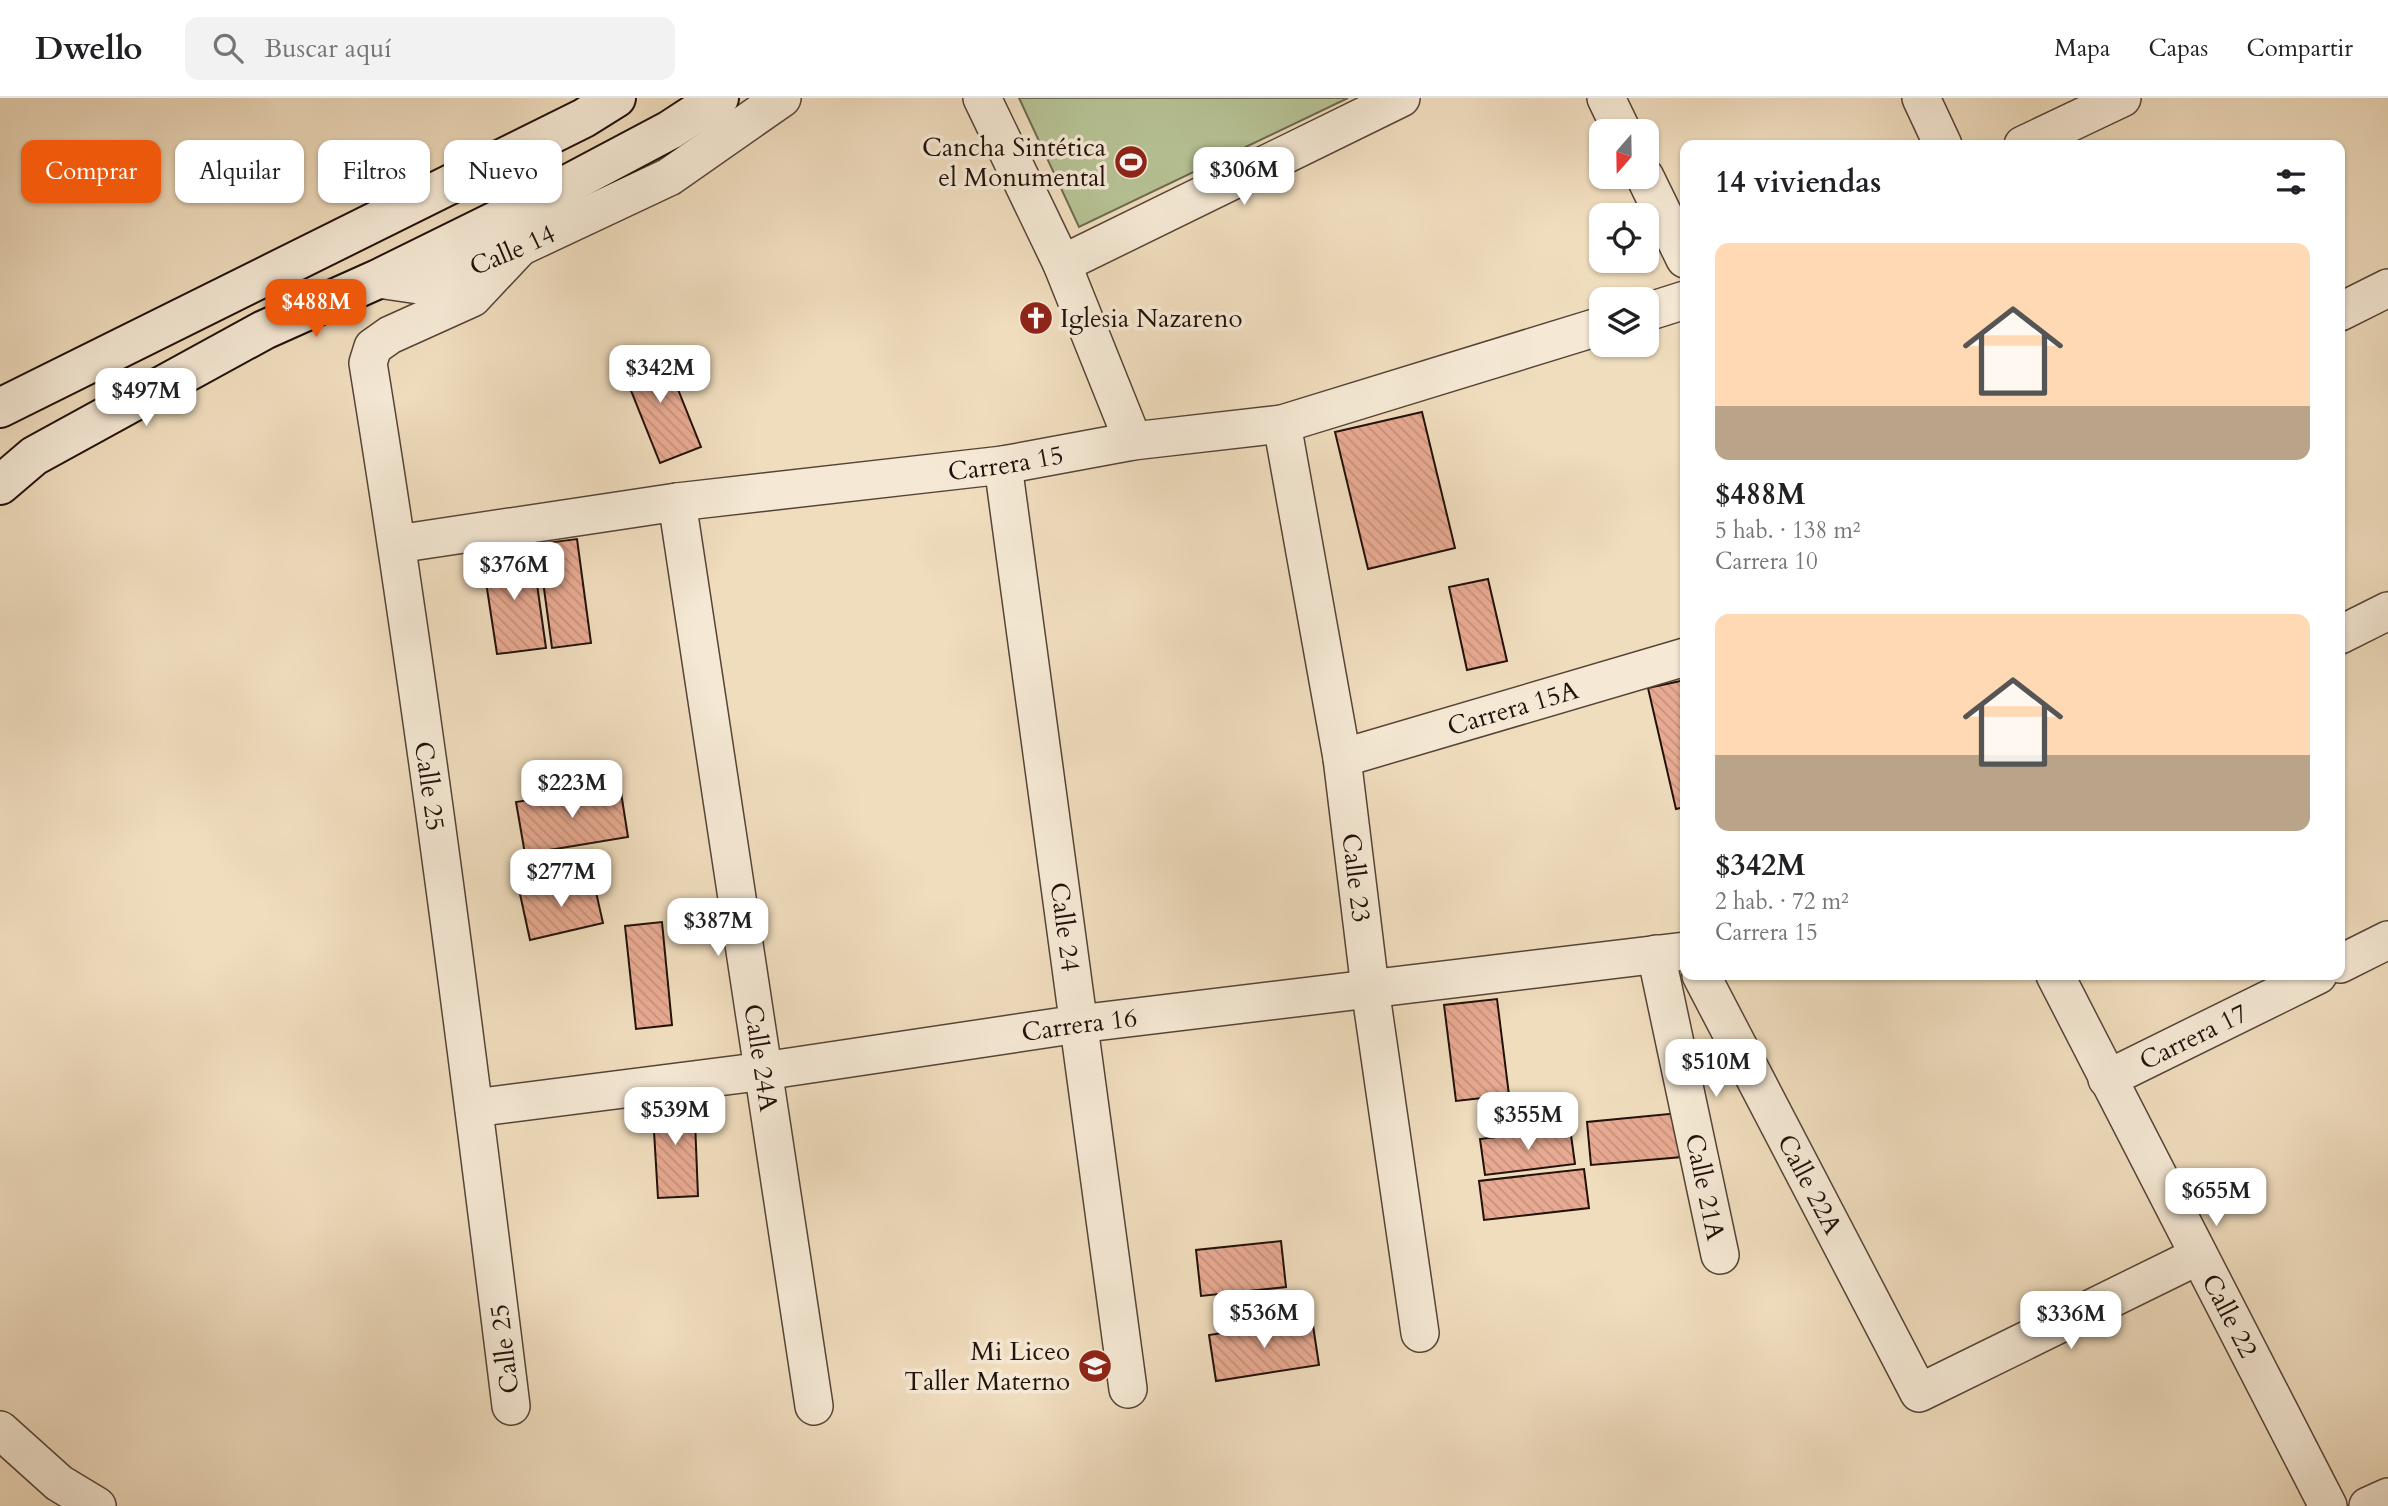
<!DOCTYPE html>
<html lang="es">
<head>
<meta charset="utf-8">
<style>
	:root { --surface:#fff; --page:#f2f2f2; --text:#202124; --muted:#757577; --line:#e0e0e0; --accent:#ea580c }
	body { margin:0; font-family:Cardo,serif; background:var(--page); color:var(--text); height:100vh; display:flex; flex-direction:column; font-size:26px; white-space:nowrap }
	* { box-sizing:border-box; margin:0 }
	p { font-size:23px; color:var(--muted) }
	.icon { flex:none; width:38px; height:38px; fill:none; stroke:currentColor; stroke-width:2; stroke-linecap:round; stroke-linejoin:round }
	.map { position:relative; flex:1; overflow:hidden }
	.sheet { position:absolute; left:1680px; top:42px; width:665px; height:840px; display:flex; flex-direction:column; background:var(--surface); border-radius:14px; box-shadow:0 2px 5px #0004 }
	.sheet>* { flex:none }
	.top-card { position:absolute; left:21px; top:42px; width:665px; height:63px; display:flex; gap:14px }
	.needle { width:46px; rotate:200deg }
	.tools { position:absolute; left:1589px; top:21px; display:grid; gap:14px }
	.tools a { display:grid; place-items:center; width:70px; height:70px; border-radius:14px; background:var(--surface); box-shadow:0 2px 5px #0004; font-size:35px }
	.price { position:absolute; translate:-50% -60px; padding:0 16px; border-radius:14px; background:#fff; color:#222; font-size:23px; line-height:46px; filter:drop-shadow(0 2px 4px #0008) }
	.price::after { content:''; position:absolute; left:50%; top:42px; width:21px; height:16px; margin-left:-10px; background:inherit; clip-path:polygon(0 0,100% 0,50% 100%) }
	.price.active { background:var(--accent); color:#fff }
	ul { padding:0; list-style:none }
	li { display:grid; align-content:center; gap:14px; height:371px; padding:0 35px }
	li span { display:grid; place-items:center; height:217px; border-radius:14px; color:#555 }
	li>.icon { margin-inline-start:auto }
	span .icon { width:126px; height:126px; fill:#fffc; stroke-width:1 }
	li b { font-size:30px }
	h2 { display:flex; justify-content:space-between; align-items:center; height:84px; padding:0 35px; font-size:30px }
	.chip { padding:0 24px; border-radius:14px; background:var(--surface); box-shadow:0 2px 5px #0004; font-size:24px; line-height:63px }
	.chip.active { background:var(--accent); color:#fff }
	header { display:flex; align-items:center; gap:42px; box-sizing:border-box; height:98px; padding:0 35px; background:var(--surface); border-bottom:2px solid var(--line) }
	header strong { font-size:33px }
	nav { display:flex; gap:38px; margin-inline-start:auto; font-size:24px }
	.search { width:490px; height:63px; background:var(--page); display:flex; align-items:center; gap:18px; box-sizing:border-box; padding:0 24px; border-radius:14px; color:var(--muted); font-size:26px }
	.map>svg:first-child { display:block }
	.grass { fill:#b6c294; stroke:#6c6a4f; stroke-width:2 }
	.building { fill:url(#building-back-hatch); stroke:#22110a; stroke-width:2 }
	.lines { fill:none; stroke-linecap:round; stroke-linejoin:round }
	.minor-casing { stroke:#564437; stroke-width:40 }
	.secondary-casing { stroke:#22110a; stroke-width:42 }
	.minor { stroke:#f5e9d5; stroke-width:37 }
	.secondary { stroke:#f5e9d5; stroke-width:38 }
	.labels { text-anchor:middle; stroke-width:7; stroke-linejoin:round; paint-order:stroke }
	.poi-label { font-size:26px; fill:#22110a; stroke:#f5e9d5; text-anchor:end }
	.street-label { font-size:26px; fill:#22110a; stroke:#f5e9d5 }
</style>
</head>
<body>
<header>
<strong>Dwello</strong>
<div class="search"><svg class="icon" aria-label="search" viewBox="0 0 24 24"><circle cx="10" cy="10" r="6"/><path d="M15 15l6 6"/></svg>Buscar aquí</div>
<nav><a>Mapa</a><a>Capas</a><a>Compartir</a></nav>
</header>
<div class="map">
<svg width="2388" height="1408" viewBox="0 0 2388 1408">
	<defs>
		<pattern id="building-back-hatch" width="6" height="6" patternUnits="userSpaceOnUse" patternTransform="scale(1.75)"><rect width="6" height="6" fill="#e8aa92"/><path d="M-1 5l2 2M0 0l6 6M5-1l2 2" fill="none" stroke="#c7917d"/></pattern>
	</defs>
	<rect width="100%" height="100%" fill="#f0ddbe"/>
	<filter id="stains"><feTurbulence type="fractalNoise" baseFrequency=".00286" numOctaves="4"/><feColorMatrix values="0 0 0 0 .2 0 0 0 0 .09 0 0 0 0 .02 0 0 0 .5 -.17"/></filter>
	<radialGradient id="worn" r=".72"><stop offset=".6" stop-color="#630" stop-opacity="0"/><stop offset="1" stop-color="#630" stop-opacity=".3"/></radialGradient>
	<path class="grass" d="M1019,0h329l-269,129z"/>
	<path class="building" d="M661,249l40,100 -41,16 -40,-100z
		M1422,314l33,136 -87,21 -33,-137z
		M577,441l14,104 -39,5 -14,-104z
		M532,451l14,99 -49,6 -15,-98z
		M1488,481l19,82 -40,9 -18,-83z
		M1685,582v127l-9,2 -28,-121z
		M620,688l8,51 -103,17 -9,-52z
		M593,781l10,44 -73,17 -10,-46z
		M662,824l10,103 -36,4 -11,-103z
		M1497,901l12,96 -53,6 -12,-96z
		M694,998l4,100 -40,2 -6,-100z
		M1679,1015l3,44 -91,8 -4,-43z
		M1570,1030l5,36 -90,11 -5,-36z
		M1584,1071l5,39 -105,12 -5,-39z
		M1281,1143l5,46 -85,9 -5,-46z
		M1312,1221l7,46 -103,16 -7,-46z"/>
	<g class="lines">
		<g class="minor-casing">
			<g id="minor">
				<path d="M982,0l80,166 71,177"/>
				<path d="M1606,0l16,33"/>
				<path d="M1921,0l22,47"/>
				<path d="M2023,47l99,-47"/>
				<path d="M1645,79l40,82"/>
				<path d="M1062,166l339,-166"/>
				<path id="s1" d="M378,181l48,7 94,-39 149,-70 113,-79"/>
				<path d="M1647,214l38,-12"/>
				<path d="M2340,214l48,-24"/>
				<path id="s2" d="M1282,326l60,334 28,230 50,345"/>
				<path id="s3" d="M1003,367l125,924"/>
				<path id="s4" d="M677,404l137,904"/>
				<path id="s5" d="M397,446l280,-42 326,-37 130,-24 149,-17 319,-98"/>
				<path d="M2340,537l48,-24"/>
				<path id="s6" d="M1342,660l343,-101"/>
				<path id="s7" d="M1656,856l64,301"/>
				<path d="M2340,866l48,-24"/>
				<path id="s8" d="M1701,877l218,418 279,-137"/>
				<path id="s9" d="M2055,877l273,531"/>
				<path id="s10" d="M2107,981l211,-104"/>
				<path id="s11" d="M474,1010l290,-37 314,-47 607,-73"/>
				<path d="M511,1308c-43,-348 -87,-697 -143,-1043l5,-16 17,-12 82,-37 48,-51"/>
				<path d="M0,1332l59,53 38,23"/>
				<path d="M2368,1408l20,-9"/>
			</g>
		</g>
		<g class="secondary-casing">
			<path id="secondary" d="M0,310l584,-290 32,-20
				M0,387l34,-29 230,-126 114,-51 160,-79 132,-70 49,-32"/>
		</g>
		<use href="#minor" class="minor"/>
		<use href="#secondary" class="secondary"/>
	</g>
	<defs>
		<g id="stadium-disc" transform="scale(1.75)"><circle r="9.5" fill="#8f2418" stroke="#f5e9d5"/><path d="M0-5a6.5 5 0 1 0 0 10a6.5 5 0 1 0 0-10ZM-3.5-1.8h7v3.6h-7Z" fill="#fff"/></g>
		<g id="church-disc" transform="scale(1.75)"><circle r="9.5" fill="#8f2418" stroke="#f5e9d5"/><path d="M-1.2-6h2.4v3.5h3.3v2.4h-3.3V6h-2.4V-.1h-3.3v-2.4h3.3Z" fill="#fff"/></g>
		<g id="school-disc" transform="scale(1.75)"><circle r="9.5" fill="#8f2418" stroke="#f5e9d5"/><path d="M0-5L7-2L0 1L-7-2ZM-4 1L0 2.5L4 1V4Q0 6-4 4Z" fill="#fff"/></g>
	</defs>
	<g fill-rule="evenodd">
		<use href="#stadium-disc" x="1131" y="64"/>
		<use href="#church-disc" x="1036" y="220"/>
		<use href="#school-disc" x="1095" y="1268"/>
	</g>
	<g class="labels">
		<g class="poi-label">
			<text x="1106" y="58">Cancha Sintética<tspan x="1106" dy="30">el Monumental</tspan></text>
			<text x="1060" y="229" text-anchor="start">Iglesia Nazareno</text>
			<text x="1070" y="1262">Mi Liceo<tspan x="1070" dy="30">Taller Materno</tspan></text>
		</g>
		<g class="street-label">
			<text dy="9" stroke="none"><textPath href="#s1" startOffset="142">Calle 14</textPath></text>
			<text dy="9" stroke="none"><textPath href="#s5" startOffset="614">Carrera 15</textPath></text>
			<text dy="9" stroke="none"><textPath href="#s6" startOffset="178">Carrera 15A</textPath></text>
			<text transform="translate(430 688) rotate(82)" y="9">Calle 25</text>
			<text dy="9" stroke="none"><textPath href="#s2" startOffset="460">Calle 23</textPath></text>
			<text dy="9" stroke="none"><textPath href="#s3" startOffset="466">Calle 24</textPath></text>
			<text dy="9" stroke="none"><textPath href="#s11" startOffset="611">Carrera 16</textPath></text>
			<text dy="9" stroke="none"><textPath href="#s10" startOffset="96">Carrera 17</textPath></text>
			<text dy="9" stroke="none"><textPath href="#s4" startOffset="562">Calle 24A</textPath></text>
			<text dy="9" stroke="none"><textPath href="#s8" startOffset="236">Calle 22A</textPath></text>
			<text dy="9" stroke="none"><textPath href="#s7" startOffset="238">Calle 21A</textPath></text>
			<text dy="9" stroke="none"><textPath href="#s9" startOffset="383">Calle 22</textPath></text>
			<text transform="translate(504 1251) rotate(-97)" y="9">Calle 25</text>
		</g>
	</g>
	<rect width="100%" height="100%" filter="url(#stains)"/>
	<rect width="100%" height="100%" fill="url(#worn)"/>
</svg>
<div class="tools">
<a><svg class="needle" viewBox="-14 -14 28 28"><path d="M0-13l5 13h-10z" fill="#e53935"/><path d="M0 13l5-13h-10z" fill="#757577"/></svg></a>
<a><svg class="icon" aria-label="locate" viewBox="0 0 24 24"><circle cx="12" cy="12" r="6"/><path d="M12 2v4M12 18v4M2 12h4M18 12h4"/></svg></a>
<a><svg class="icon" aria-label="layers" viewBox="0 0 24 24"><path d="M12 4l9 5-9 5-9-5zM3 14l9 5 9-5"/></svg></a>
</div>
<b class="price" style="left:1244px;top:109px">$306M</b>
<b class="price active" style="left:316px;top:241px">$488M</b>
<b class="price" style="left:660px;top:307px">$342M</b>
<b class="price" style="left:146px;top:330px">$497M</b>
<b class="price" style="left:514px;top:504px">$376M</b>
<b class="price" style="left:572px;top:722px">$223M</b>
<b class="price" style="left:561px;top:811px">$277M</b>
<b class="price" style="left:718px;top:860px">$387M</b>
<b class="price" style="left:1716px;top:1001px">$510M</b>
<b class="price" style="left:675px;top:1049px">$539M</b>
<b class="price" style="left:1528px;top:1054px">$355M</b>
<b class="price" style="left:2216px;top:1130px">$655M</b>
<b class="price" style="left:1264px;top:1252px">$536M</b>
<b class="price" style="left:2071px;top:1253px">$336M</b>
<div class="top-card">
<a class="chip active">Comprar</a>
<a class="chip">Alquilar</a>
<a class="chip">Filtros</a>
<a class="chip">Nuevo</a>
</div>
<section class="sheet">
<h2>14 viviendas<svg class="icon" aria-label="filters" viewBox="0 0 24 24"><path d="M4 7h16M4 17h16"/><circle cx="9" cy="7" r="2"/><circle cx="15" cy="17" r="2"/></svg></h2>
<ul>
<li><span style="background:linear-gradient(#ffd9b3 75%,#b9a48a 0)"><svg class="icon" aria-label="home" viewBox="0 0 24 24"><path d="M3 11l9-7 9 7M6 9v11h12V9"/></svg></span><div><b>$488M</b><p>5 hab. · 138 m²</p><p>Carrera 10</p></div></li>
<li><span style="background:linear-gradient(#ffd9b3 65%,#b9a48a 0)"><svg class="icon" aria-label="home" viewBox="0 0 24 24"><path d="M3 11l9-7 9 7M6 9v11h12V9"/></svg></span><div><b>$342M</b><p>2 hab. · 72 m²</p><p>Carrera 15</p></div></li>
</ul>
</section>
</div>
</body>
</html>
